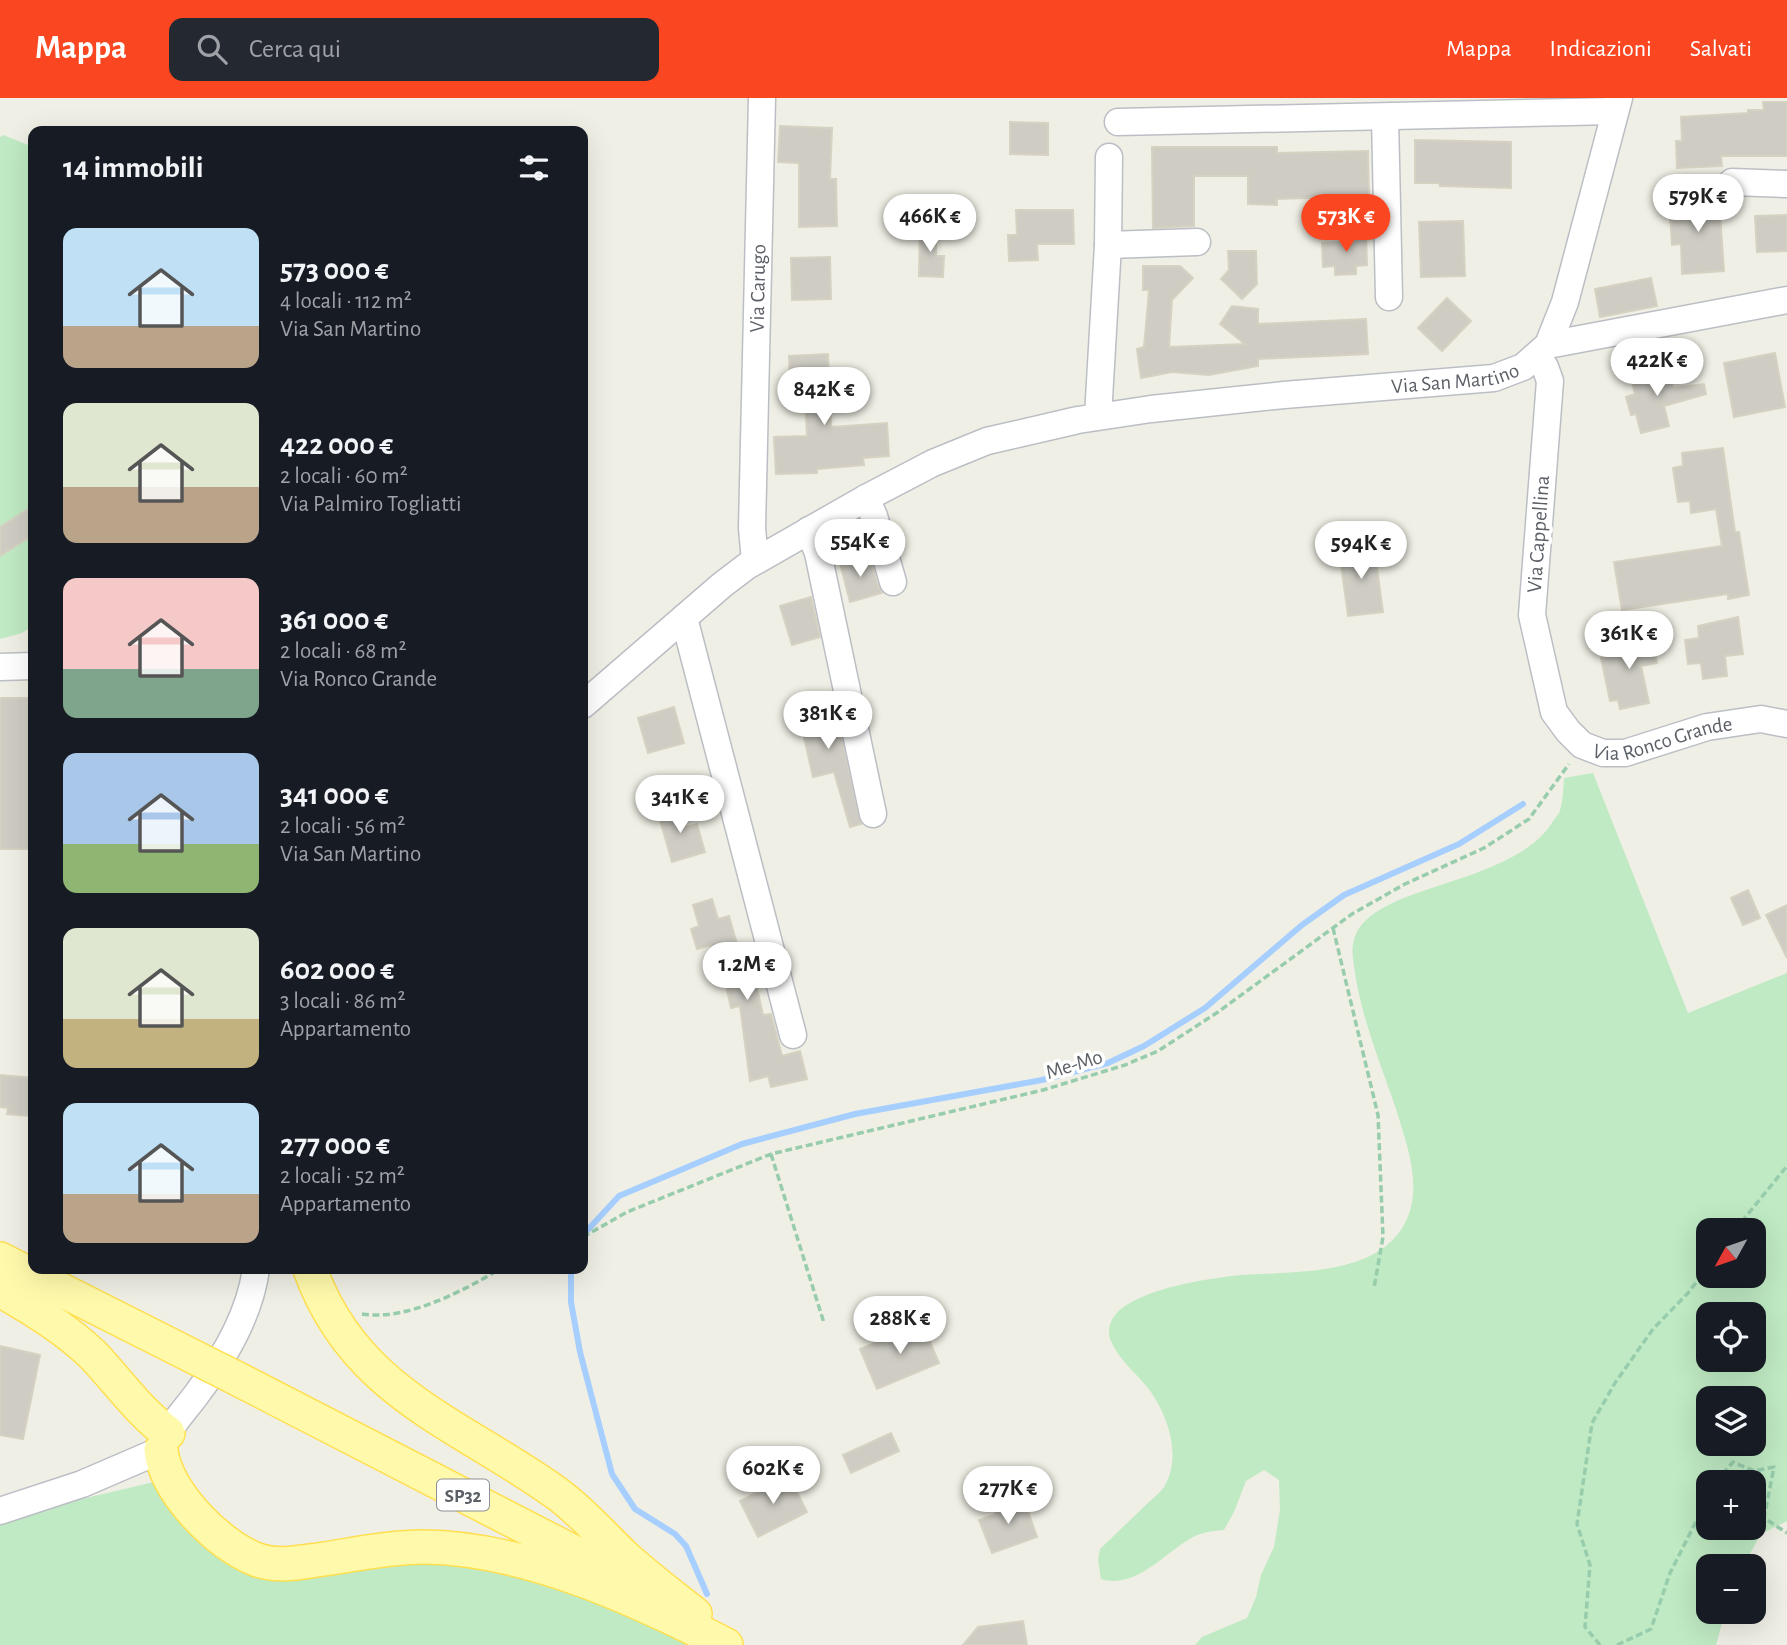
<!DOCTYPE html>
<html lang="it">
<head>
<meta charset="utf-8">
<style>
	:root { --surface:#171b24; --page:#242831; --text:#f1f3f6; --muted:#9ea1a6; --accent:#fa4721 }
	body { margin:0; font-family:"Alegreya Sans",sans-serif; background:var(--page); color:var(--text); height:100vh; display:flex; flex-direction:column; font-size:26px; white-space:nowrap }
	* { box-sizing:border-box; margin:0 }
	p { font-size:23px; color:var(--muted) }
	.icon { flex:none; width:38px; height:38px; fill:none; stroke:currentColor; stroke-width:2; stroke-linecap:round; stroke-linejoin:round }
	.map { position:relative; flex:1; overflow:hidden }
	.drawer { position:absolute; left:28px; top:28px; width:560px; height:1148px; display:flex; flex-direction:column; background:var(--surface); border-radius:14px; box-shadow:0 7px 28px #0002 }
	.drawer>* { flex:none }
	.needle { width:46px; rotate:230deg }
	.buttons { position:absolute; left:1696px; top:1120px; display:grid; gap:14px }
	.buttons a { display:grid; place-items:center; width:70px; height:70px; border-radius:14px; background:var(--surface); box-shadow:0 7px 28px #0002; font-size:35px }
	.price { position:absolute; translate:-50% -60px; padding:0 16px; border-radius:24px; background:#fff; color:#222; font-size:23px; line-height:46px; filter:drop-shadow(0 2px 4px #0008) }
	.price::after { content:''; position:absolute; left:50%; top:42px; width:21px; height:16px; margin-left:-10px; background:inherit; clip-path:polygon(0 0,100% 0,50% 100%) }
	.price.selected { background:var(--accent); color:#fff }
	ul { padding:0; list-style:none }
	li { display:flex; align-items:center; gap:21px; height:175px; padding:0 35px }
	li span { display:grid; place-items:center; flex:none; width:196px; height:140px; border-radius:14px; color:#555 }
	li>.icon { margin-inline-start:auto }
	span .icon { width:84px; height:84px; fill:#fffc; stroke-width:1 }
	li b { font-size:30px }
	h2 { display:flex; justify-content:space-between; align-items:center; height:84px; padding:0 35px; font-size:30px }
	header { display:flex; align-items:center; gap:42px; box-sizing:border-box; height:98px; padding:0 35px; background:var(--accent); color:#fff }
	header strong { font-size:33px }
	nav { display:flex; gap:38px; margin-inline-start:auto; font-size:24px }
	.search { width:490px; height:63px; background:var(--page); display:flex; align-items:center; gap:18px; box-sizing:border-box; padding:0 24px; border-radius:14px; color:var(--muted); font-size:26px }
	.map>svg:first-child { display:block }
	.green { fill:#bfeac3; fill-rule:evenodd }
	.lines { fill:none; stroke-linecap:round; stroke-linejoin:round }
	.stream { stroke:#a6cfff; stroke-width:6 }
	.building { fill:#ceccc3; stroke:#d6d2c2; stroke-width:2 }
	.minor-casing { stroke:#bcbec5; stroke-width:29 }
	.major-casing { stroke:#ffdf4f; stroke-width:36 }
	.path { stroke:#97ccac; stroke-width:3.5; stroke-dasharray:7 3.5; stroke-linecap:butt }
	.minor { stroke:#fff; stroke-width:26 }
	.major { stroke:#fffaab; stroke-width:33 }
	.major-bridge-casing { stroke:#ffdf4f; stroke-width:36; stroke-linecap:butt }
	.major-bridge { stroke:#fffaab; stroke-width:33 }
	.labels { text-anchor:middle; stroke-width:7; stroke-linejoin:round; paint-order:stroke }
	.shield { fill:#fff; stroke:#8d9095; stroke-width:2 }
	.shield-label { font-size:19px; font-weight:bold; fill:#5c6067 }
	.street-label { font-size:21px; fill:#5c6067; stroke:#fff }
</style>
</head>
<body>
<header>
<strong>Mappa</strong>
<div class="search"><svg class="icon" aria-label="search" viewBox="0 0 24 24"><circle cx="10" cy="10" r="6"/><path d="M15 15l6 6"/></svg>Cerca qui</div>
<nav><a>Mappa</a><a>Indicazioni</a><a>Salvati</a></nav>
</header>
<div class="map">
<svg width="1787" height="1547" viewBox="0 0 1787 1547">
	<rect width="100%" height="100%" fill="#f0efe5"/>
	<path class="green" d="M3,37l30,12v479l-11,7 -22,6v-502z
		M1593,675l95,240 99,-40v548l-26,13 -18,32h-35v46h17l-9,33h-521l7,-8 45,-19 9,-21 5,-22 13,-28 6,-37 -1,-30 -15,-10 -18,11 -12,31 -10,18c-11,1 -21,2 -31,7 -28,15 -57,53 -92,42l-3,-19 2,-11c16,-15 31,-30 47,-45 5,-5 13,-11 17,-17 19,-31 3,-74 -16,-99 -12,-15 -30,-29 -37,-47 -6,-14 2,-27 14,-35 27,-18 75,-26 107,-30 58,-6 160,5 179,-69 8,-32 -6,-68 -15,-98 -15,-44 -34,-90 -41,-136 -2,-15 -5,-25 1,-39 24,-51 154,-48 196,-111 0,-1 7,-9 7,-10 4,-9 4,-24 5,-35zM1754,1132v46h-46v-46zM1754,1216v46h-46v-46zM1754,1300v46h-46v-46zM1754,1384v46h-46v-46z
		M154,1384l66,69 177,3 81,10 130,42 88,39h-696v-129l52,-10z"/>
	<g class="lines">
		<path class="stream" d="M583,1137l36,-39 123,-52 113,-30 187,-34 66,-17 36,-17 61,-38 97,-83 42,-30 115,-51 64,-40
			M571,1171v33l9,50 32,122 23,35 40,25 11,12 21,48"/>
	</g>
	<path class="building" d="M1763,4h24v54h-66l1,10 -45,2 -1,-27h6l-1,-24 67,-4v-3h16z
		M1010,24l38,1v32l-38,-1z
		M780,28l52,2 -2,51h6l1,47 -38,1v-64l-21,-1z
		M1415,42l96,2v46l-71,-2 -1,-3h-24z
		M1152,49h125v6l91,-2 1,45 -92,3v6l-29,-1v-28h-54v50l-41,2z
		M1719,100l5,73 -42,3 -1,-30 -9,1 -3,-44z
		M1016,112h57l1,34h-37l1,16 -29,1 -1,-26h9z
		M1787,117v36l-30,1 -2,-36z
		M1463,123l2,55 -44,1 -2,-55z
		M920,128h16v30h8l-1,21 -24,-1z
		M1366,135l1,32 -11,1v8l-21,1v-9l-12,1 -1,-24 18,-1 -1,-7z
		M1228,153h28l1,33 -15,15 -21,-20 8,-9z
		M830,159l1,42 -39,1 -1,-42z
		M1143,168h37l13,12 -21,22 -3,47 76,-3 -25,-20 12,-18 26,3v15l108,-5 2,35 -110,5v7l-49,9 -37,-3 -31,6 -4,-29 7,-2 5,-57h-6z
		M1651,180l6,28 -57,11 -5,-28z
		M1447,200l24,23 -29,30 -24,-23z
		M1775,255l10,54 -51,10 -10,-54z
		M828,256l3,73 56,-4 2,33 -26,2 1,7 -47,4v4l-41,1 -2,-37 33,-1 -2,-38 -10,1v-18h-5l-1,-25z
		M1669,270l4,20 31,-4 2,10 -42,12 5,20 -28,7 -5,-19 -5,1 -5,-18 9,-3 -4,-16z
		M1723,350l12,84h4l10,63 -21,4v-5l-106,16 -8,-48 108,-16 -6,-37 -25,4 -1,-12 -12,1 -5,-34 10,-2 -1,-13z
		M33,408v29l-33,21v-29z
		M1374,448l9,66 -35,4 -9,-66z
		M869,457l9,31 4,7 -32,9 -10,-39z
		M811,499l9,40 -28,8 -12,-39z
		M1738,519l5,37 -18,2 2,20 -24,3 -2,-16 -13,1 -3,-24 14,-2 -1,-12z
		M1651,538l6,27 -16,3 8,37 -29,6 -2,-9 -8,1 -9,-43 12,-2 -3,-11z
		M0,600h32l1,151h-33z
		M833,601l28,125 -11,3 -16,-55 -21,5 -16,-70z
		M674,609l10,36 -36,10 -10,-35z
		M680,708l6,21 11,-3 8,28 -33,10 -14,-49z
		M1748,792l12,28 -17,7 -12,-27z
		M712,801l6,20 11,-3 16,56 8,-2 10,45 8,-1 11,42 18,-5 7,28 -36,8 -3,-11 -18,5 -10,-75 -9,2 -13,-57 -5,2 -2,-8 -14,4 -6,-20 8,-3 -6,-21z
		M1787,807v53l-21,-43z
		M0,977l33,3 -4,38 -22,-2 1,-6 -8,-1z
		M922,1225l17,40 -62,26 -17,-40z
		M0,1248l40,9 -17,84 -23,-4z
		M891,1335l8,18 -48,22 -8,-18z
		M789,1378l18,36 -49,25 -18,-36z
		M1023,1399l14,40 -45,16 -13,-33 17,-6 -2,-7z
		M1023,1523l4,24h-64l15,-18z"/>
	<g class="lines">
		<g class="minor-casing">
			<g id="minor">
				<path d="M1385,19l4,180"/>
				<path d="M1118,24l497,-11"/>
				<path d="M1732,84l55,2"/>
				<path d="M1108,147l89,-3"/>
				<path d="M1548,247l239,-45"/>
				<path id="s1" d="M1536,259l9,10 5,14 -18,234 22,97 14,19 14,14 21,8h22l82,-26 54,-8 26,5"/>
				<path d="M1098,318l10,-171 1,-88"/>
				<path d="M866,400l8,18 19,66"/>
				<path d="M809,432l9,23 55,261"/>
				<path id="s2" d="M755,463l-3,-33 10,-430"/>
				<path d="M684,520l109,417"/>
				<path d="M0,569l33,-1"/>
				<path id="s3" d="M583,607l139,-120 25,-19 119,-68 67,-35 54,-22 91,-21 73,-11 133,-14 210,-17 29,-11 25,-22 17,-43 54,-204"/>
				<path d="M0,1413l82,-27 79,-34c6,-23 24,-39 38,-59 27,-36 51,-78 57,-122"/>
			</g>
		</g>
		<g class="major-casing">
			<path id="major" d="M0,1161l198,100
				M310,1171c44,125 152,155 249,226 24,18 44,41 66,62 22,20 46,38 70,57
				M0,1192c33,19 66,39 93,65 25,26 45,56 75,78
				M232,1278l390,201
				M161,1352c4,41 56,94 94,109 22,9 46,3 69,0 33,-5 67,-12 100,-12 102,1 213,52 302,98"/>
		</g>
		<path class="path" d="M1333,830l45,187 5,122 -9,51
			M771,1056l53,169
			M1735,1132l52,-64
			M583,1139l44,-25 144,-58 272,-64 82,-25 33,-14 60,-39 134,-98 53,-30 79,-36 45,-29 40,-55
			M362,1216c45,7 101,-23 138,-45
			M1716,1384l17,-20 21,9 20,-4 -10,51 23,15
			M1600,1547l-15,-18 5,-62 -13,-41 15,-101 23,-40 38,-54 35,-36 20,-26
			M1617,1547l34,-16 19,-56 38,-75"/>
		<use href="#minor" class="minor"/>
		<use href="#major" class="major"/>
		<g class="major-bridge-casing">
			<path id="major-bridge" d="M198,1261l34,17"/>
		</g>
		<use href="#major-bridge" class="major-bridge"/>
	</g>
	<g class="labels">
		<rect class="shield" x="437" y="1381.5" width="52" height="31" rx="5"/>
		<g class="shield-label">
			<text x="463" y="1404">SP32</text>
		</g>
		<g class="street-label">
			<text dy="7" stroke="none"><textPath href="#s2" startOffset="273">Via Carugo</textPath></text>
			<text dy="7" stroke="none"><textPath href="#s3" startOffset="959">Via San Martino</textPath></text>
			<text transform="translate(1538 436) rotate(-86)" y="7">Via Cappellina</text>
			<text dy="7" stroke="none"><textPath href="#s1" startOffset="490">Via Ronco Grande</textPath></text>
			<text transform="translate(1074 966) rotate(-17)" y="7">Me-Mo</text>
		</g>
	</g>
</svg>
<div class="buttons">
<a><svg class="needle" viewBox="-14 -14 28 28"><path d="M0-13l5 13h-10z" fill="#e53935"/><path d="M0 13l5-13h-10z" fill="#9ea1a6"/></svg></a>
<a><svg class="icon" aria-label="locate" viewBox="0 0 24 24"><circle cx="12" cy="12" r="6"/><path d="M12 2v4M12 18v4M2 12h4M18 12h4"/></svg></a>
<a><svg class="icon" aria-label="layers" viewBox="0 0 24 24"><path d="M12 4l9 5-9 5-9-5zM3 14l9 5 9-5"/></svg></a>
<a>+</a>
<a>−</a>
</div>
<b class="price" style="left:1698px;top:136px">579K €</b>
<b class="price" style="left:930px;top:156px">466K €</b>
<b class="price selected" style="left:1346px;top:156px">573K €</b>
<b class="price" style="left:1657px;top:300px">422K €</b>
<b class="price" style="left:824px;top:329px">842K €</b>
<b class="price" style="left:860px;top:481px">554K €</b>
<b class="price" style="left:1361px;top:483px">594K €</b>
<b class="price" style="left:1629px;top:573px">361K €</b>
<b class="price" style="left:828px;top:653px">381K €</b>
<b class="price" style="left:680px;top:737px">341K €</b>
<b class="price" style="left:747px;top:904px">1.2M €</b>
<b class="price" style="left:900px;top:1258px">288K €</b>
<b class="price" style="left:773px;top:1408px">602K €</b>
<b class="price" style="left:1008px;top:1428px">277K €</b>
<section class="drawer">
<h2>14 immobili<svg class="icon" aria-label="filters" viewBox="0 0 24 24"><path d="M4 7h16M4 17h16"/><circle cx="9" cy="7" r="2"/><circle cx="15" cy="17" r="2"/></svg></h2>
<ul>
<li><span style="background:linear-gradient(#bfe0f5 70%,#b9a48a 0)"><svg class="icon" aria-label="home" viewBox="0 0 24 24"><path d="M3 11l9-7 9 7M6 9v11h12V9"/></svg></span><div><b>573 000 €</b><p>4 locali · 112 m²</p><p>Via San Martino</p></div></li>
<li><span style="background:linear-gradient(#dfe7d0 60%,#b9a48a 0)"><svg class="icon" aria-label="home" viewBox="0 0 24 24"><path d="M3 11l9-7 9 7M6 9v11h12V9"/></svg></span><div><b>422 000 €</b><p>2 locali · 60 m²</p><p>Via Palmiro Togliatti</p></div></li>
<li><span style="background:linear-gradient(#f6c9c9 65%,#7fa58c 0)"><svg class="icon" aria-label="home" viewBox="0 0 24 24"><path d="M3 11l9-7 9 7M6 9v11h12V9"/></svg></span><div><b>361 000 €</b><p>2 locali · 68 m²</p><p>Via Ronco Grande</p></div></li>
<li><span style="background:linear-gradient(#a9c7e8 65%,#8fb573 0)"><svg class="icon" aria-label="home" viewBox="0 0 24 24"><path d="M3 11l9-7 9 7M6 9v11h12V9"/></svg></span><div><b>341 000 €</b><p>2 locali · 56 m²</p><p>Via San Martino</p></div></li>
<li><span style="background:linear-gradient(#dfe7d0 65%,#c2b280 0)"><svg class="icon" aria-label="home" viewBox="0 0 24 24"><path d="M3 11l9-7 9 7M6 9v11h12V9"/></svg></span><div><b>602 000 €</b><p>3 locali · 86 m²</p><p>Appartamento</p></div></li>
<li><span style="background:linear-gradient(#bfe0f5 65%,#b9a48a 0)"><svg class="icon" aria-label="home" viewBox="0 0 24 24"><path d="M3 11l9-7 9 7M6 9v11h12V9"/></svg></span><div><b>277 000 €</b><p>2 locali · 52 m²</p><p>Appartamento</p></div></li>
</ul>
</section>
</div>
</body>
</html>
